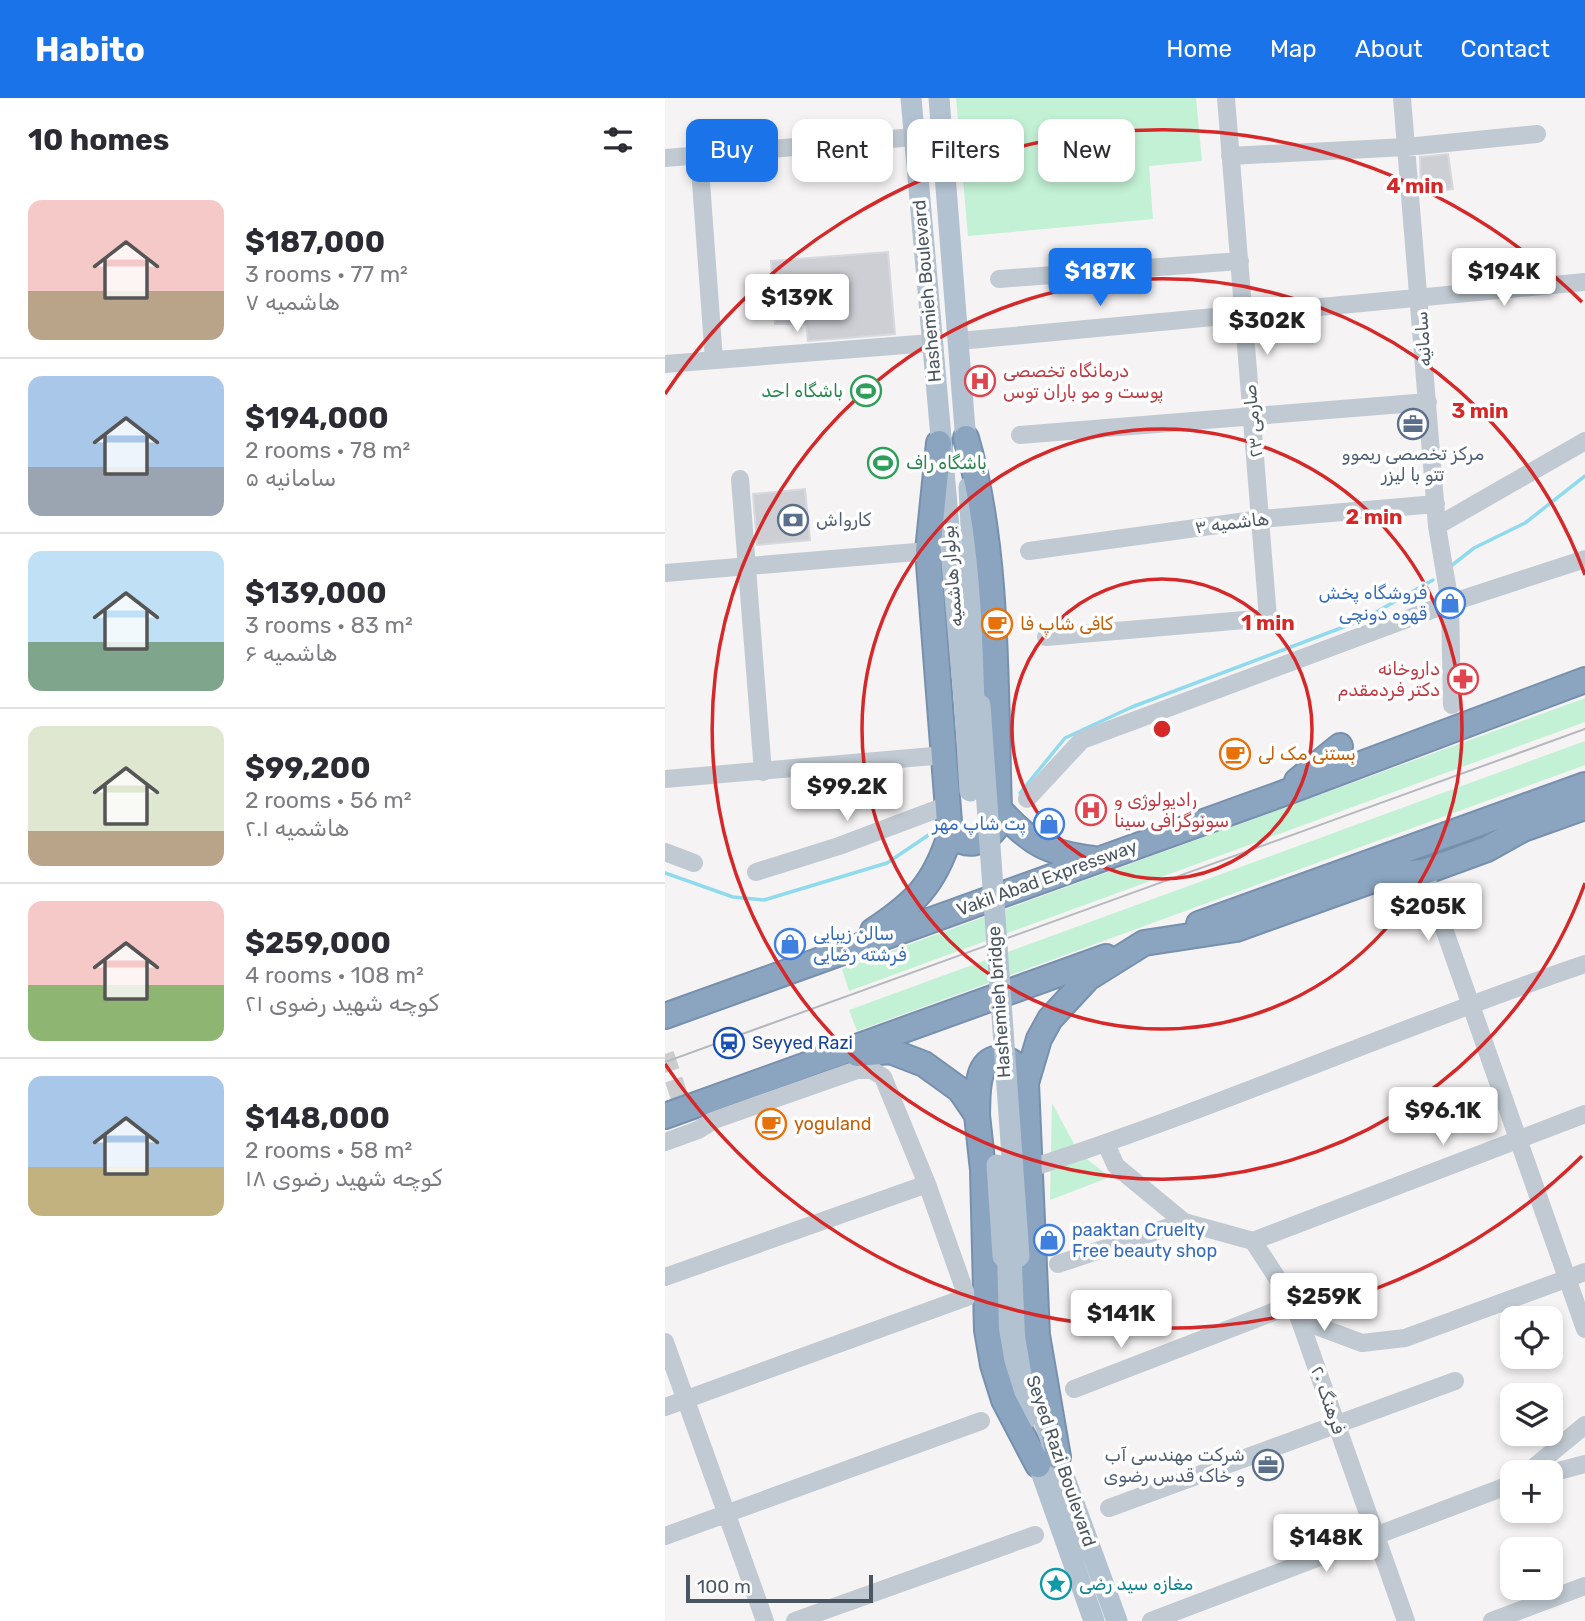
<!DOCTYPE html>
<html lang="en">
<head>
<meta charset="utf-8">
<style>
	:root { --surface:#fff; --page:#f7f7f7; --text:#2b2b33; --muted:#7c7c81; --line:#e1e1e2; --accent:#1a73e8 }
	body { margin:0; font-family:Rubik,"Noto Sans Arabic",sans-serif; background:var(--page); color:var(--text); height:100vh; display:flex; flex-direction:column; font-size:26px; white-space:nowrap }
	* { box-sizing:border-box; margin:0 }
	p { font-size:23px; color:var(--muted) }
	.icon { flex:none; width:38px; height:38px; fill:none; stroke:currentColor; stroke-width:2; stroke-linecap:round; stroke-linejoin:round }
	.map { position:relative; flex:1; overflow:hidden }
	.side { display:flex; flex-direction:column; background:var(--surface); width:665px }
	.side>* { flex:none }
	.guide { position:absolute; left:21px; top:21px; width:665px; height:63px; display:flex; gap:14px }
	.tools { position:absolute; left:835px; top:1208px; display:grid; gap:14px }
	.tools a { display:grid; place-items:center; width:63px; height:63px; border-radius:14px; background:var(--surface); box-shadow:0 4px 10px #0003; font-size:35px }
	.scale { position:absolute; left:21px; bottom:18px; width:187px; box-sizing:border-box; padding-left:7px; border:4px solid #4a5661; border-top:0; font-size:19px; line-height:24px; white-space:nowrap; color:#4a5661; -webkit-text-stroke:5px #fff; paint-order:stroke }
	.price { position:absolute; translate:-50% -60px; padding:0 16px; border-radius:7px; background:#fff; color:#222; font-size:23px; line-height:46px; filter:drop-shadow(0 2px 4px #0008) }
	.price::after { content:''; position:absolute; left:50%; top:42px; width:21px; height:16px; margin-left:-10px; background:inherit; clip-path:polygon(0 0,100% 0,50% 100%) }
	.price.selected { background:var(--accent); color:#fff }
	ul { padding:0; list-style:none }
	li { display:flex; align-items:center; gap:21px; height:175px; padding:0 28px }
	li+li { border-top:2px solid var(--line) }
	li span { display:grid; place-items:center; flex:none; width:196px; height:140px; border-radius:14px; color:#555 }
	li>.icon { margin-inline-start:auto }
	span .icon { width:84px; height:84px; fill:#fffc; stroke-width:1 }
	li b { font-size:30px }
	h2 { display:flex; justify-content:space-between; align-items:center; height:84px; padding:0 28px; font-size:30px }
	.pill { padding:0 24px; border-radius:14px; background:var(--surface); box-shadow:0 4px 10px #0003; font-size:24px; line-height:63px }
	.pill.selected { background:var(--accent); color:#fff }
	header { display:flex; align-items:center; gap:42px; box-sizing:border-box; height:98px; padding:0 35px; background:var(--accent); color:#fff }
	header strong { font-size:33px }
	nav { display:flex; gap:38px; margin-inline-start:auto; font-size:24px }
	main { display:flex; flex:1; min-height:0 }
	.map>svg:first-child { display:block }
	.green { fill:#c3f1d5 }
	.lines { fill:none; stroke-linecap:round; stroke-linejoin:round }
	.stream { stroke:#90daee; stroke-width:3.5 }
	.building { fill:#cdcfd5; stroke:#d7d9de; stroke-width:2 }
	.minor-tunnel { stroke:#caccce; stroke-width:18; stroke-dasharray:18 9; stroke-linecap:butt }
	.highway-casing { stroke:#7690ad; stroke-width:28 }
	.minor { stroke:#c1cad2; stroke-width:18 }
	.major { stroke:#b3c2d1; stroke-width:21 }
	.highway { stroke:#8ba5c1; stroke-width:24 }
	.tram { stroke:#b5b8bd; stroke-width:2 }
	.major-bridge { stroke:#b3c2d1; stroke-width:21 }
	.ring { fill:none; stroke:#d62828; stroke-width:3.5 }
	.labels { text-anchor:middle; stroke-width:7; stroke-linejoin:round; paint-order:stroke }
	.street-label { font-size:18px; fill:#4a5661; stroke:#fff }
	.health-label { font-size:18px; fill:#be3a42; stroke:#fff; text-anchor:start }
	.leisure-label { font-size:18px; fill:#27864d; stroke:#fff; text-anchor:end }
	.service-label { font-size:18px; fill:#4e5e75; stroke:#fff }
	.shop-label { font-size:18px; fill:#366cbe; stroke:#fff; text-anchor:end }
	.food-label { font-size:18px; fill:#c56008; stroke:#fff; text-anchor:start }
	.transit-label { font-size:18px; fill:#164399; stroke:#fff; text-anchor:start }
	.culture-label { font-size:18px; fill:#0d838f; stroke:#fff; text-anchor:start }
	.centre { fill:#d62828; stroke:#fff; stroke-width:3.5 }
	.ring-label { font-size:21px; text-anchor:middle; font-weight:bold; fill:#d62828; stroke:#fff; stroke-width:7; stroke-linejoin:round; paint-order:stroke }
</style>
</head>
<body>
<header>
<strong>Habito</strong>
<nav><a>Home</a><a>Map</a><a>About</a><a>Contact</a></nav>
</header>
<main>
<section class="side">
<h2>10 homes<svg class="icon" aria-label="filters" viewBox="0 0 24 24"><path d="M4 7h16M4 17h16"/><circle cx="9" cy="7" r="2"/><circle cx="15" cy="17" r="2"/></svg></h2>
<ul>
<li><span style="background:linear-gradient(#f6c9c9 65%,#b9a48a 0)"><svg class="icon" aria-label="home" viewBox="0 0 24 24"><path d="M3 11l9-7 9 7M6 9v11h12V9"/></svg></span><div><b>$187,000</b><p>3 rooms · 77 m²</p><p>هاشمیه ۷</p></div></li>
<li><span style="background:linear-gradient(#a9c7e8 65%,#9aa5b1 0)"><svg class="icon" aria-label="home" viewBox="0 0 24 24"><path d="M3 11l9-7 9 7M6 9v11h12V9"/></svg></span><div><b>$194,000</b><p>2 rooms · 78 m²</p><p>سامانیه ۵</p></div></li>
<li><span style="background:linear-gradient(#bfe0f5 65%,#7fa58c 0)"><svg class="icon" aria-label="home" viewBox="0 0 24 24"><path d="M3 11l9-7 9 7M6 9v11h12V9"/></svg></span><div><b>$139,000</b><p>3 rooms · 83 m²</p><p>هاشمیه ۶</p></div></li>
<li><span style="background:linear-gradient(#dfe7d0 75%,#b9a48a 0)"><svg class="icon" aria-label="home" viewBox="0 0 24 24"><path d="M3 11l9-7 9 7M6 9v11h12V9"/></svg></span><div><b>$99,200</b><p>2 rooms · 56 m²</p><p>هاشمیه ۲.۱</p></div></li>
<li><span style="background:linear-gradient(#f6c9c9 60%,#8fb573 0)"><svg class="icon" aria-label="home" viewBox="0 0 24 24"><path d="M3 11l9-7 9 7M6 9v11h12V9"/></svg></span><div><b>$259,000</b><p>4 rooms · 108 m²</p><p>کوچه شهید رضوی ۲۱</p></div></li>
<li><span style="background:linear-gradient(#a9c7e8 65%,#c2b280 0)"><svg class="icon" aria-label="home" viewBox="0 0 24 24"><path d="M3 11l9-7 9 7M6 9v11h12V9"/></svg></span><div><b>$148,000</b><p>2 rooms · 58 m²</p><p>کوچه شهید رضوی ۱۸</p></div></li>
</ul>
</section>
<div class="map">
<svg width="920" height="1523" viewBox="0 0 920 1523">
	<rect width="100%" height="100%" fill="#f5f3f3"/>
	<path class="green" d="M291,0h240l6,63 -53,5 4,53 -185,17z
		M920,600v24l-736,269 -7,-22z
		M920,643v24l-728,266 -8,-21z
		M387,1005l27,50 31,24 -60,23z"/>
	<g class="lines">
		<path class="stream" d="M786,468l23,-18 51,-25 60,-47
			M355,695l45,-55 67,-31 230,-87 71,-40
			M0,775l68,24 31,3 123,-37 46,-31"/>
	</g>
	<path class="building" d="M783,56l5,35 -32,5 -1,-37z
		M223,154l7,82 -87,7 -2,-17h-31l-4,-63z
		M140,391l5,51 -53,5 -4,-51z"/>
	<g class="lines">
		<path class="minor-tunnel" d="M0,956l22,65"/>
		<g class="highway-casing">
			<path id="highway" d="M301,340c33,112 29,254 33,371 31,34 48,44 94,50
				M632,683l43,-35
				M285,737c17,12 32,10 45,-6l3,-12
				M534,826l386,-139
				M208,833c42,-28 61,-46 77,-96l-22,-284 11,-108
				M0,918l619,-223 301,-113
				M192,956l33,-3 34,13 36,26 17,25 6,55 4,160 6,35 11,35 34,65
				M312,1017c1,-19 -3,-62 28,-56 8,2 13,7 17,14
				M0,1018l441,-159
				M393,1359l-21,-122 -11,-252 13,-44 11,-20 38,-41 56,-35 92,-14 151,-54 37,-3 63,-23 36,-20 62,-22"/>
		</g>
		<path class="minor" d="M737,0l35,428 13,77 2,102
			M34,57l15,205
			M565,58l176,-9 131,-13
			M0,60l249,-21
			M334,181l241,-18
			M294,243l626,-59
			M0,266l266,-21
			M355,337l408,-33
			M75,381l23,293
			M772,428l148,-85
			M364,453l232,-32 175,-15
			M0,475l263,-22
			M381,539l222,-19 -42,-520
			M0,681l280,-24
			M362,701l55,-59 368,-137 135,-44
			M0,754l29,11
			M91,774l83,-26 109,-41
			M759,774l161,457
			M0,1044l33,-12 16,-10 143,-50h15l11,7 44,107 40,113 -302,110
			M441,1046l10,22 68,56 69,19 41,63 112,317
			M366,1070c187,-60 368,-141 554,-204
			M588,1143l332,-127
			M393,1166l126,-42
			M0,1179l262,-93
			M0,1244l100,279
			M409,1291l220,-85 25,23 43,16 43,-5 180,-66
			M863,1374l57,-47
			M886,1375l34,-9
			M444,1410l346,-127
			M0,1438l316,-115
			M130,1523l240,-86
			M486,1523l361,-137
			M827,1523l93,-35"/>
		<path class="major" d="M246,0l54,611
			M274,0l28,357
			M304,389l11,218
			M338,1158c2,56 3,111 21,165
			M354,1158l1,74 13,61 84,230
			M369,1354l60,169"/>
		<use href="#highway" class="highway"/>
		<path class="tram" d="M0,964l920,-333"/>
		<path class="major-bridge" d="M315,607l39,551
			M300,611l5,82
			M332,1067l6,91"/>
	</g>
	<g class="ring">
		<circle cx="497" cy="631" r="150"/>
		<circle cx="497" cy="631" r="300"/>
		<path d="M920 785A450 450 0 1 1 920 477"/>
		<path d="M917 1058A599 599 0 0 1 0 966M0 296A599 599 0 0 1 917 204"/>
	</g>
	<defs>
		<g id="hospital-ring" transform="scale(1.575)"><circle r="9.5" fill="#fff" stroke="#e0444e" stroke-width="1.5"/><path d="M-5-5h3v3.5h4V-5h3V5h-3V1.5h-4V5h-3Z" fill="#e0444e"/></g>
		<g id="stadium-ring" transform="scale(1.575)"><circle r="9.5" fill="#fff" stroke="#2e9e5b" stroke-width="1.5"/><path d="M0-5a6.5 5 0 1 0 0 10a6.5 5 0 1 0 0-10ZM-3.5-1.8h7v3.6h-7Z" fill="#2e9e5b"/></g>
		<g id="office-ring" transform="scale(1.575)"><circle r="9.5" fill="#fff" stroke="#5c6f8a" stroke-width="1.5"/><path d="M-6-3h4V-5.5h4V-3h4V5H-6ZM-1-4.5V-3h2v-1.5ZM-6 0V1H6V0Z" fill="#5c6f8a"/></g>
		<g id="bank-ring" transform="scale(1.575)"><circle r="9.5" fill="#fff" stroke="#5c6f8a" stroke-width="1.5"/><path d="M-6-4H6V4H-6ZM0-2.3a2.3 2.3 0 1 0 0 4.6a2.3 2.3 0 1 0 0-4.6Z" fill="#5c6f8a"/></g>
		<g id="shop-ring" transform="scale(1.575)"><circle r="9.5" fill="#fff" stroke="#3f7fe0" stroke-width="1.5"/><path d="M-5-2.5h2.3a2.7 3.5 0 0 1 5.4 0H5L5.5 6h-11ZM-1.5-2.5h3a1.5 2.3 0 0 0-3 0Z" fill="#3f7fe0"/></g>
		<g id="cafe-ring" transform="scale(1.575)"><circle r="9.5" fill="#fff" stroke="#e8710a" stroke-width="1.5"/><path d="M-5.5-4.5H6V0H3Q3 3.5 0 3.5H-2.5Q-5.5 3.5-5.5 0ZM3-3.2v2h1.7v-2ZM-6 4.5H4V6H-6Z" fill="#e8710a"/></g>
		<g id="pharmacy-ring" transform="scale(1.575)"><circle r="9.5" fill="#fff" stroke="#e0444e" stroke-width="1.5"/><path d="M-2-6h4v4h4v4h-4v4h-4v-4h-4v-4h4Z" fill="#e0444e"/></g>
		<g id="station-ring" transform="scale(1.575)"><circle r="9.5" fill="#fff" stroke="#1a4fb4" stroke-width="1.5"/><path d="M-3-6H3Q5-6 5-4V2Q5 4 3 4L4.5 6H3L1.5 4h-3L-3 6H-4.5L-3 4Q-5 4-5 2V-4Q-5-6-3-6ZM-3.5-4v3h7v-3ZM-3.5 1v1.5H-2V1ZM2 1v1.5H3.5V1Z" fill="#1a4fb4"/></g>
		<g id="sight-ring" transform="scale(1.575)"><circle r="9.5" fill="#fff" stroke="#0f9aa8" stroke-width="1.5"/><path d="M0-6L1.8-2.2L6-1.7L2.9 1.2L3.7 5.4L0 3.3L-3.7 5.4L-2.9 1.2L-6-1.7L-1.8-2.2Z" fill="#0f9aa8"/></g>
	</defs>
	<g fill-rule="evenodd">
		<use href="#hospital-ring" x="315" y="283"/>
		<use href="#stadium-ring" x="201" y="293"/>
		<use href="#office-ring" x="748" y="326"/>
		<use href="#stadium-ring" x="218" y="365"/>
		<use href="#bank-ring" x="128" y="422"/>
		<use href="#shop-ring" x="785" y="505"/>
		<use href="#cafe-ring" x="332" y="526"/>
		<use href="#pharmacy-ring" x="798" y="581"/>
		<use href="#cafe-ring" x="570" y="656"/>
		<use href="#hospital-ring" x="426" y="712"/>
		<use href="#shop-ring" x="384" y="726"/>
		<use href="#shop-ring" x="125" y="846"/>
		<use href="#station-ring" x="64" y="945"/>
		<use href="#cafe-ring" x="106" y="1026"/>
		<use href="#shop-ring" x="384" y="1142"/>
		<use href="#office-ring" x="603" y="1367"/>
		<use href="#sight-ring" x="391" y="1486"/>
	</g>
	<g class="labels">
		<g class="street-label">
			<text transform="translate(262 193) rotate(-95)" y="6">Hashemieh Boulevard</text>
			<text transform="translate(758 241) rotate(-94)" y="6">سامانیه</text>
			<text transform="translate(588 323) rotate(-95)" y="6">صارمی ۲۳</text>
			<text transform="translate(567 425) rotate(-7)" y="6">هاشمیه ۳</text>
			<text transform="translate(287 478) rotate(-95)" y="6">بولوار هاشمیه</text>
			<text transform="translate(382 780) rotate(-20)" y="6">Vakil Abad Expressway</text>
			<text transform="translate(334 904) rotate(-94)" y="6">Hashemieh bridge</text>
			<text transform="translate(663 1302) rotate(71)" y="6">فرهنگ ۲۰</text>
			<text transform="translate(396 1363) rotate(71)" y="6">Seyed Razi Boulevard</text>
		</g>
		<g class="health-label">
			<text x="338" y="279">درمانگاه تخصصی<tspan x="338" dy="21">پوست و مو باران توس</tspan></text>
			<text x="775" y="577" text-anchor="end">داروخانه<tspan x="775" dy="21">دكتر فردمقدم</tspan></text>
			<text x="449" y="708">رادیولوژی و<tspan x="449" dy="21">سونوگرافی سینا</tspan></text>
		</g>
		<g class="leisure-label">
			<text x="178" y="299">باشگاه احد</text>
			<text x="241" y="371" text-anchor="start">باشگاه راف</text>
		</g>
		<g class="service-label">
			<text x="748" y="362">مرکز تخصصی ریموو<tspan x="748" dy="21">تتو با لیزر</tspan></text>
			<text x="151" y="428" text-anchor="start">کارواش</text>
			<text x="580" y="1363" text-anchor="end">شرکت مهندسی آب<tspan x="580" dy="21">و خاک قدس رضوی</tspan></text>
		</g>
		<g class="shop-label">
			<text x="762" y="501">فروشگاه پخش<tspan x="762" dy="21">قهوه دونچی</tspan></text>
			<text x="361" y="732">پت شاپ مهر</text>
			<text x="148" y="842" text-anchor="start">سالن زیبایی<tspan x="148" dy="21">فرشته رضایی</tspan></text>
			<text x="407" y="1138" text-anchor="start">paaktan Cruelty<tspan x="407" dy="21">Free beauty shop</tspan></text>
		</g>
		<g class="food-label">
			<text x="355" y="532">کافی شاپ فا</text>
			<text x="593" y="662">بستنی مک لی</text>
			<text x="129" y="1032">yoguland</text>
		</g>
		<g class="transit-label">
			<text x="87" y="951">Seyyed Razi</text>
		</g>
		<g class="culture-label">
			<text x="414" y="1492">مغازه سید رضی</text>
		</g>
	</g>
	<circle cx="497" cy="631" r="10" class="centre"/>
	<g class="ring-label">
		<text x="750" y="95">4 min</text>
		<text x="815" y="320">3 min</text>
		<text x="709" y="426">2 min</text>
		<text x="603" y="532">1 min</text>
	</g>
</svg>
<div class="tools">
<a><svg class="icon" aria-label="locate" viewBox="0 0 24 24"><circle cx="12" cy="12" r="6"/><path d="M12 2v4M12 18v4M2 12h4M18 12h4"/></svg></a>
<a><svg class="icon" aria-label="layers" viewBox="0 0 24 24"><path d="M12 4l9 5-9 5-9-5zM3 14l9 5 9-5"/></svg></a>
<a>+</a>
<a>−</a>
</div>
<div class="scale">100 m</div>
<b class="price selected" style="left:435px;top:210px">$187K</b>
<b class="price" style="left:839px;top:210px">$194K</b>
<b class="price" style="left:132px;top:236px">$139K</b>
<b class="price" style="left:602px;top:259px">$302K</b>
<b class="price" style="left:182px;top:725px">$99.2K</b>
<b class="price" style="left:763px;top:845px">$205K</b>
<b class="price" style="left:778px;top:1049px">$96.1K</b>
<b class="price" style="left:659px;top:1235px">$259K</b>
<b class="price" style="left:456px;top:1252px">$141K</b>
<b class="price" style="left:661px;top:1476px">$148K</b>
<div class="guide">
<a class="pill selected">Buy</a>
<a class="pill">Rent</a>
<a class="pill">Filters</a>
<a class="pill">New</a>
</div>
</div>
</main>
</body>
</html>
